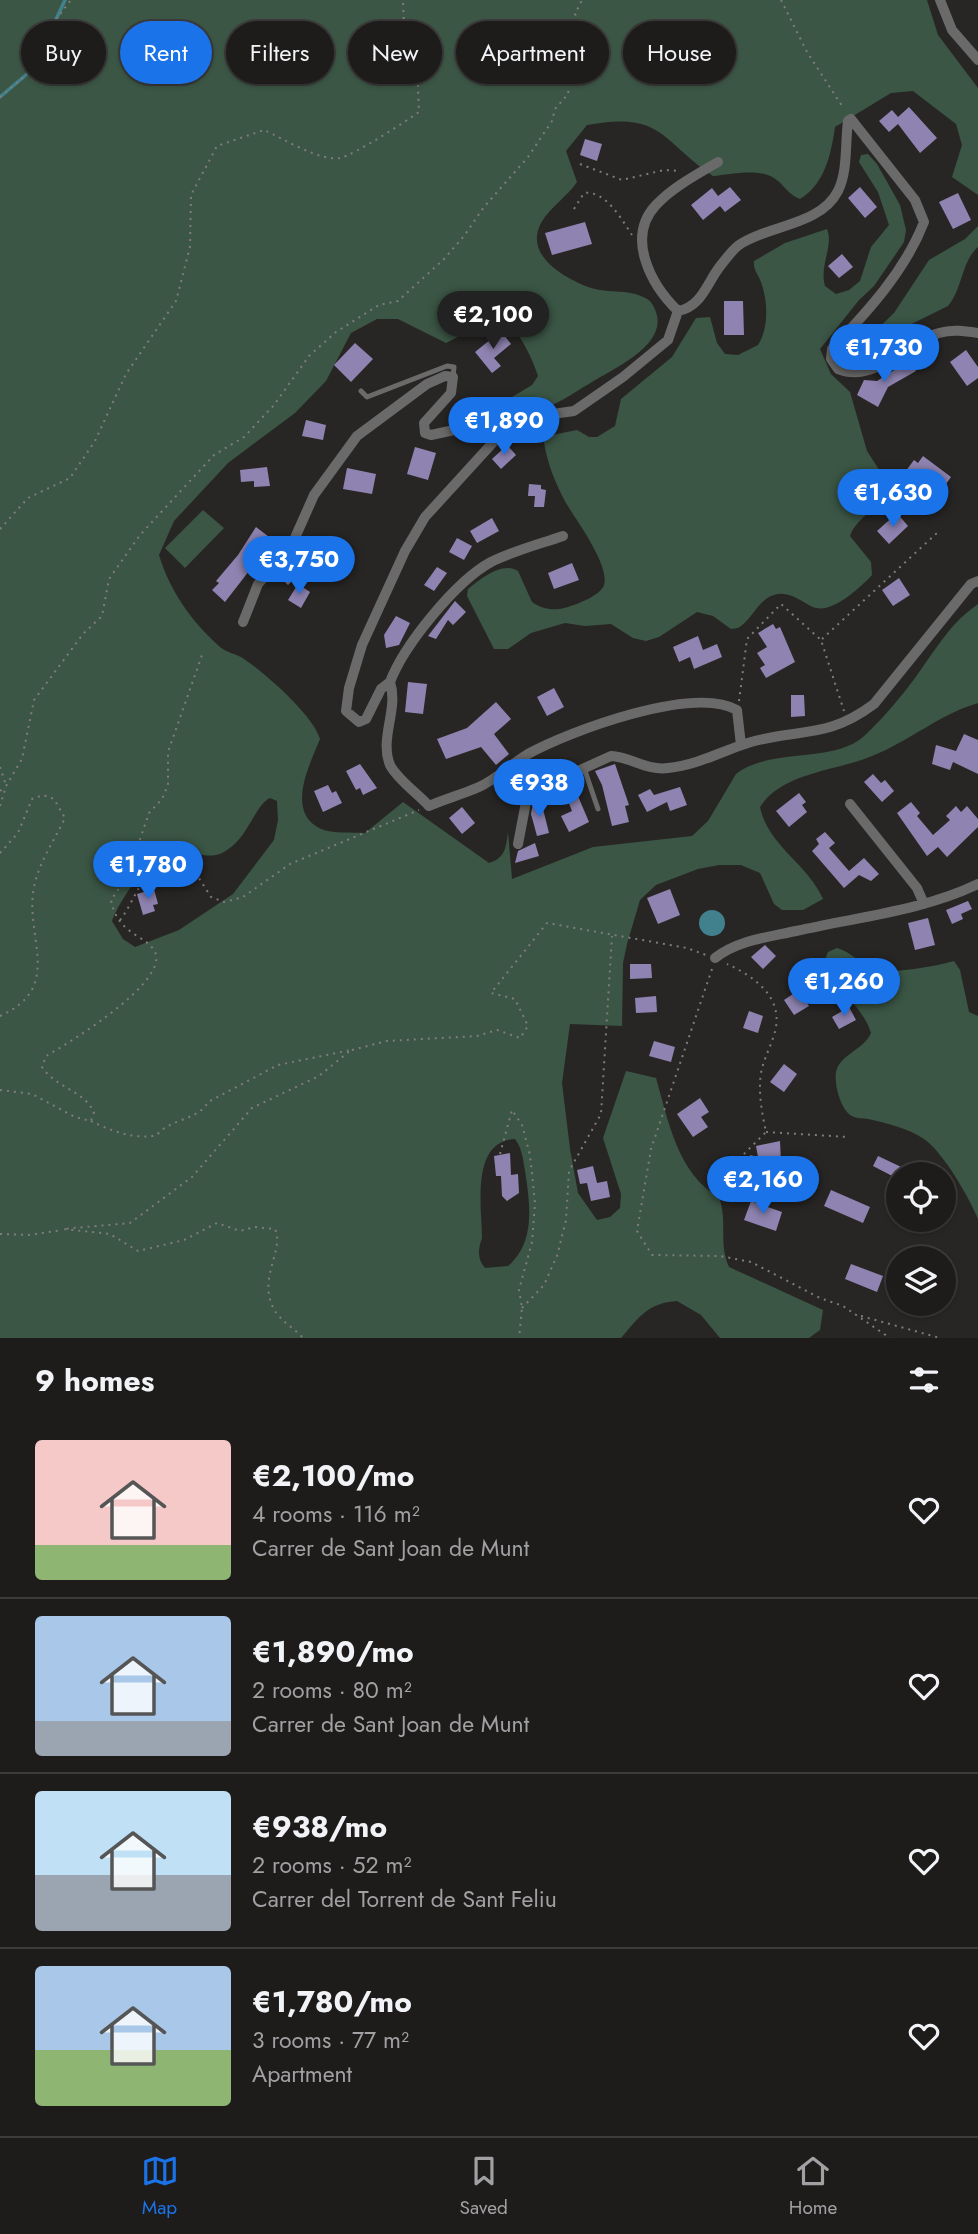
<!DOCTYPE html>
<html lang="en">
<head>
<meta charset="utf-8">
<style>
	:root { --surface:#1e1c1b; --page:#2b2928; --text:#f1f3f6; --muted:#a1a1a3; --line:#3c3a3a; --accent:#1a73e8 }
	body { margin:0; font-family:Jost,sans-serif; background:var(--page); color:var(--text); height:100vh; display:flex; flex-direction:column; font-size:26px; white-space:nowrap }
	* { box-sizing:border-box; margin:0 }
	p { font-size:23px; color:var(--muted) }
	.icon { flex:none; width:38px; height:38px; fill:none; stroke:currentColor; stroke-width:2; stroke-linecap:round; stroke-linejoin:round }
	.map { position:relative; height:1338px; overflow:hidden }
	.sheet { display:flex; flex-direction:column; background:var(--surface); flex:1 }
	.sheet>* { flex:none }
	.guide { position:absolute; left:21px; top:21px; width:936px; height:63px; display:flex; gap:14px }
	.fabs { position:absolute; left:886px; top:1162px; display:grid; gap:14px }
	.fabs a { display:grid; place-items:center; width:70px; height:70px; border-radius:50%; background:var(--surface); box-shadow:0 2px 5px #0004,0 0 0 2px var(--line); font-size:35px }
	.price { position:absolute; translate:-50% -60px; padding:0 16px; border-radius:24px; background:var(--accent); color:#fff; font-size:23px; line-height:46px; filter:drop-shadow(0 2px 4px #0008) }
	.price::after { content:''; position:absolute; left:50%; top:42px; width:21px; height:16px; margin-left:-10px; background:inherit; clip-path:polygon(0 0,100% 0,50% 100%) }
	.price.on { background:#222; color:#fff }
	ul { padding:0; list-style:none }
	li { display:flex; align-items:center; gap:21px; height:175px; padding:0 35px }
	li+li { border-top:2px solid var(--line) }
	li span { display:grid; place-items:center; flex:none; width:196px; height:140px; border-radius:7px; color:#555 }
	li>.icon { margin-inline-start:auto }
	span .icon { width:84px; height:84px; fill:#fffc; stroke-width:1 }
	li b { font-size:30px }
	h2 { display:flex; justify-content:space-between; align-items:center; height:84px; padding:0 35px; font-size:30px }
	.tag { padding:0 24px; border-radius:32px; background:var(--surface); box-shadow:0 2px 5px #0004,0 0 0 2px var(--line); font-size:24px; line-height:63px }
	.tag.on { background:var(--accent); color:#fff }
	.dock { display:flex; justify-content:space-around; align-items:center; height:98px; border-top:2px solid var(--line); background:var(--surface); font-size:19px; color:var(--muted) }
	.dock a { display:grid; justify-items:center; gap:4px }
	.dock .on { color:var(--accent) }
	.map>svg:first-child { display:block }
	.green { fill:#3b5645; fill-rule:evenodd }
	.water { fill:#41808d }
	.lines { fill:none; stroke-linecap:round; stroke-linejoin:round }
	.stream { stroke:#41808d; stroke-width:3.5 }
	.building { fill:#8f84b1 }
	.path { stroke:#7f7d7b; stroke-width:2; stroke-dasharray:2 5; stroke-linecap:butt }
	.service { stroke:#6b6a6a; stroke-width:5 }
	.minor { stroke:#6b6a6a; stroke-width:10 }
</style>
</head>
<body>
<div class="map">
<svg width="978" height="1338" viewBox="0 0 978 1338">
	<rect width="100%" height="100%" fill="#282624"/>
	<path class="green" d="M0,0h927l11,35 40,53v107l-26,-18 10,-32 -6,-21 -43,-33 -22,2 -56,34c-4,27 -10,57 -35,72 -13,-5 -15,-14 -26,-21 -15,-10 -44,-4 -61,-2 -53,-36 -50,-65 -126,-51l-21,26 11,31c-10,15 -27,25 -36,41 -17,32 22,54 47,64 22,8 43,0 62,14 29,39 -32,65 -58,81 -27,16 -52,36 -86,30l-2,-10 28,-17 6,-9c-7,-21 -20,-49 -40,-60l-52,27 -48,-24h-21l-26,14 -25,48 -31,32 -67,50 -54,58 -15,34c11,36 32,66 61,92 7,6 17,7 24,12 22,15 69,56 76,80 -9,23 -36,73 1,90 11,5 31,3 44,4l38,-31 86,61c16,-5 17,-15 19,-31l4,47 81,-32 99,-11 16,-15 28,-47c35,-27 95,-10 127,-37 19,-17 45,-48 59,-69 18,-25 30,-46 56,-64v99c-40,12 -68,38 -106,53 -35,15 -90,16 -112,51 8,39 48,57 63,92l-20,11h-21l-8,-6 -14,-31 -19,-8h-22l-21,4 -42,16 -16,15 -13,44 -4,19 -1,63 -52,-2 -8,59 8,66 8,44 19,27 13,-3 10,-9 1,-14 -18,-56 23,-67 30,7c12,42 22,97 63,119 9,26 -1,45 10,70l94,43 -3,20 -11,8h-89l-19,-23 -24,-14c-29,2 -38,16 -56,37h-621zM270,798l7,3 1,19 -4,20 -41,54 -54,36 -44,17 -12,-8 -11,-18c9,-23 40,-71 68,-70 19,0 29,11 47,-1 22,-14 28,-45 43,-52zM515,1139c7,9 8,20 10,32 5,32 11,71 -17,95l-23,2c-8,-9 -7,-19 -3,-30 0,-29 -12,-97 33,-99z
		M868,154l9,10 23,41 6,25 -2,12 -30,44 -15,14 -39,49 11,25 19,18 17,59 20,31c2,22 -31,34 -37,54l21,26 1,13c-12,13 -41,40 -59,32 -11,-5 -22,-15 -35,-13 -20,3 -24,25 -40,34l-7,1 -18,-13 -16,-4 -38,25 -13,4 -13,-3 -22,-14 -26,2 -20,-3 -34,10 -23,16h-14l-27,-53 1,-7c13,-10 34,-28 50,-18l14,31c11,8 23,9 36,5 10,-3 33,-12 36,-22 6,-20 -28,-65 -38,-82 -10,-18 -19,-40 -22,-61l3,-6 30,-6 12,7h8l18,-11 6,-27 51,-42 24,-39 14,-1 7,26 8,11 13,1 20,-10c11,-17 10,-44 3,-63 -3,-8 -8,-12 -7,-21l31,-18 42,-14c7,17 -8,36 -2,57l11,8 13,-4 11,-9 11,-34 18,-22 -11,-33 -19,-30 2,-7z
		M978,226v21c-17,15 -15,41 -30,59l-79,39 2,-10 23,-22 35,-53 36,-21z
		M203,510l21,18 -39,40 -20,-20z
		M837,948c15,4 25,18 39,22 17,4 61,-4 78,-9l6,9 9,42 9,4v203c-9,-22 -35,-67 -54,-80 -16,-11 -38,-16 -56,-20 -5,-1 -11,0 -16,-3 -11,-6 -18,-31 -16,-44 4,-18 28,-22 35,-39 -9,-29 -36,-42 -47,-71l4,-10z"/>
	<path class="water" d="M699 923a13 13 0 1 1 26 0a13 13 0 1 1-26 0Z"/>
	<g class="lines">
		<path class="stream" d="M0,97l33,-28 32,-69"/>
	</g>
	<path class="building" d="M909,107l28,31 -17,15 -22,-29 -9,8 -10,-11 13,-11 6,7z
		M585,139l17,5 -5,17 -17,-6z
		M730,187l11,13 -16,12 -5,-6 -17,14 -12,-15 21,-17 6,8z
		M860,187l17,20 -12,11 -17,-20z
		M958,193l13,27 -18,9 -14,-27z
		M585,222l7,22 -40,11 -7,-22z
		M842,254l11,13 -14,11 -11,-12z
		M724,301h19l1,34h-20z
		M501,331l10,13 -17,14 7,8 -9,7 -17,-21z
		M355,343l18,16 -22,23 -17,-17z
		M966,350l12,17v11l-11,8 -17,-24z
		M910,360l6,11 -28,16 -10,20 -21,-12 7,-15 13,1z
		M306,420l20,5 -3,15 -21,-4z
		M507,445l9,10 -15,14 -9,-10z
		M415,447l21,6 -8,27 -21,-6z
		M923,456l28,21 -13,18 -4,-3 -12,16 -28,-21 20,-27 4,3z
		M267,467l3,19 -16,1v-6l-13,1 -1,-12z
		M347,468l29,6 -4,20 -29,-5z
		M529,484l12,1v4l5,1 -2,17h-10l1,-11h-7z
		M897,513l11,13 -19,18 -12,-13z
		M492,518l7,13 -22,12 -7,-12z
		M256,527l17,13 -48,62 -13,-12 7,-7 -3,-2 22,-26z
		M457,538l15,8 -8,14 -15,-8z
		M292,559l11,11 -15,15 -11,-11z
		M572,563l7,17 -25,9 -6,-16z
		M437,567l10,6 -13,18 -10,-6z
		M899,578l11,17 -17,11 -11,-16z
		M298,584l12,8 -9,16 -13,-8z
		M455,601l11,11 -13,13 -5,-5 -12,19 -8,-3z
		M396,616l14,7 -11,22 -13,3 -2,-13z
		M773,624l3,5 4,-2 15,35 -29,16 -6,-10 5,-3 -8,-12 10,-6 -9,-14z
		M698,636l5,14 14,-6 5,13 -28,12 -4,-12 -11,5 -6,-15z
		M408,682l19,2 -4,30 -18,-2z
		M554,688l10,19 -17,9 -10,-19z
		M791,695h13l1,21 -14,1z
		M496,702l15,17 -17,15 15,20 -13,11 -15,-18 -35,12 -9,-20 30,-11z
		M964,734l14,6v34l-25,-12 -3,8 -18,-6 4,-19 20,6z
		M360,764l17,24 -14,7 -3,-7 -4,2 -10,-19z
		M615,764l14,41 -4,1 4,16 -17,4 -10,-41 -7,-14z
		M873,774l8,9 4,-3 9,11 -12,11 -18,-20z
		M572,782l17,40 -20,10 -8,-16 11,-5 -8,-20 -6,2 -1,-4z
		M328,785l4,8 4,-2 6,12 -19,9 -9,-21z
		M680,787l7,18 -17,6 -3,-9 -20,10 -9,-17 12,-6 4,6z
		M799,793l7,9 -4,3 5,7 -18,15 -13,-16z
		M541,801l8,32 -12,3 -6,-22 2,-11z
		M911,802l9,11 -3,3 16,19 17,-15 -4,-4 10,-10 5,6 6,-6 11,13v8l-31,30 -9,-10 -11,9 -30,-43z
		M462,807l13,16 -13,11 -13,-16z
		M825,832l10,11 -6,5 20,23 15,-13 15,16 -8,7 -12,-6 -15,13 -32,-37 7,-7 -3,-5z
		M535,843l4,13 -24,7 3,-12z
		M154,889l4,15 -5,1 2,6 -12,4 -6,-21z
		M670,889l10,26 -22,9 -11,-26z
		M968,901l4,8 -11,5 2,5 -11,5 -6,-14z
		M928,918l7,27 -20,5 -7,-27z
		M765,945l11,11 -13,13 -12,-12z
		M630,964h21l1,14 -22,1z
		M799,990l10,16 -15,9 -10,-15z
		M656,996l1,16 -21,1 -1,-15z
		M849,1007l7,13 -17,9 -7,-12z
		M749,1011l14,5 -5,17 -15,-5z
		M654,1041l21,6 -4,15 -22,-6z
		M784,1064l13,10 -13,18 -14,-10z
		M700,1098l9,14 -8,5 7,10 -15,10 -16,-23z
		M780,1141l1,22h-6v7l-24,-2 -1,-13 8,2 -2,-11z
		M510,1153l1,22 7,-1 1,19 -12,8 -5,-5 -1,-20h-5l-2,-20z
		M878,1156l38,18h-18v5l-25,-13z
		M593,1166l4,17 10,-2 3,16 -19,4 -4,-18 -7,1 -3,-14z
		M831,1190l39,17 -7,16 -39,-17z
		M751,1201l31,11 -6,19 -32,-11z
		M851,1264l32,12 -6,16 -32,-13z
		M900,1304l37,2 -1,9 -37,-6z"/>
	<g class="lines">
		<path class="path" d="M781,0l26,52 37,57
			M0,97l33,-28 24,-51 14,-18
			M580,164l42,16 42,-10 16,1
			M574,209l10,-16c22,-3 38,27 48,42
			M0,529l28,-31 42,-20 25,-37 31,-67 50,-73 14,-54 1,-52 26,-49 47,-16c18,8 57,32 76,28 14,-3 65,-36 79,-46l-2,-46 -13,-37 -1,-29
			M822,639l115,-106
			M739,701l8,-62 34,-35 40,36 23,71
			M0,767l6,18
			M0,791l5,-4
			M0,806l6,-20 16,-27 12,-59 49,-66 19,-18 7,-37 31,-44 74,-80 30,-18 30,-32 35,-49 27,-24 43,-27 19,-4 46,-42 20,-23 20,-29 44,-50 24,-36 3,-12 13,-15 3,-20 16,-34 -1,-8 -11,-18 7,-14
			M0,853l18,-20 14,-34 11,-4 11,4 11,19c-11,23 -26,44 -31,69 -10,50 31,100 -34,129
			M120,920c17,-20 30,-78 70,-56l21,33 13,5 19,-5 47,-33 129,-54
			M712,969l-61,180 -14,82 15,24 68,1 31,6 69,36 23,8 47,32
			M352,1050l35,-9 90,-5 20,-6 23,8 8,-12 -13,-27 -24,-6 56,-70 140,25 19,7
			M0,1090l32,4 43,23 16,4 3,-9c-11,-22 -38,-24 -52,-45l4,-11c23,-13 123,-74 109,-104 -9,-18 -37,-16 -44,-52l16,-23 22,-64 13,-14 6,-14v-33l34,-97
			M91,1121c20,10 44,19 66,14 12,-16 42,-15 51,-33l70,-37 73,-15 -32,26 -67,32 -60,69 -62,46 -67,6 47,5 28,17 46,-11 33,-17 23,8 15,-4 20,2c10,21 -19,51 0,82 6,10 20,18 28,27
			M766,1132l82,5
			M500,1154l12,-44 10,15 8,30 5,48 -3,39 -13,48 3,18 -3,30
			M722,1181l6,-11 38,-38c-4,-19 -8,-39 -5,-59 3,-16 12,-30 15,-46 5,-32 -23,-51 -49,-63
			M0,1234l28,1 34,-5
			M522,1308l22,-23 13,-29 9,-36 3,-49 32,-57 11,-178
			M861,1316l79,22"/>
		<path class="service" d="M361,391l6,6 80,-31 7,1 -1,10
			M584,768l14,41"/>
		<path class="minor" d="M940,0l12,30 26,30
			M718,162c-22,13 -45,25 -62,43 -31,33 -4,81 22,106 24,-4 29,-29 43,-46 5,-6 11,-15 18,-20 29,-20 81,-19 99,-54 10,-20 7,-48 10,-70l3,-2 64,81 9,22c-19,49 -56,89 -92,127l-1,10 7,10c38,15 68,-27 101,-36 13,-4 26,-2 39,0
			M507,427l39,-12 28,-4 49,-34 45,-37 10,-29
			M243,622l15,-38 32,-35 24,-54 43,-59 70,-52 18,-8 8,1 -2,16 -27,30 1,10 6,2 65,-14 11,6
			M390,682c9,27 -11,56 0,83 7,14 28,29 39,41 16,-7 34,-12 50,-19 18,-8 32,-23 49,-33 42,-23 165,-69 209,-44l4,35
			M390,682l-9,7 -15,30 -7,3 -13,-11 3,-23 13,-43 43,-94 20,-34 82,-90
			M390,682c14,-37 66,-101 101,-120 22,-11 49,-18 72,-26
			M850,804l67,84 7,16
			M518,844l9,-47 7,-6 77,-35c20,1 36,15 57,12 30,-3 56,-18 83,-26 51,-14 76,-3 123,-38l97,-120 7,-3
			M715,958c23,-18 54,-21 81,-27 61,-14 126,-20 182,-47"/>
	</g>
</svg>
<div class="fabs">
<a><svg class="icon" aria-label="locate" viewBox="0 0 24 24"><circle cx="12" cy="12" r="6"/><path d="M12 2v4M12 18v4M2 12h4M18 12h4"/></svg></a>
<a><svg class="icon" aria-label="layers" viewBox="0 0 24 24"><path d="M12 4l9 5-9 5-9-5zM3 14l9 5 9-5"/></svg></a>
</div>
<b class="price on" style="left:493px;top:351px">€2,100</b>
<b class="price" style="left:884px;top:384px">€1,730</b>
<b class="price" style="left:504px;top:457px">€1,890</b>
<b class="price" style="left:893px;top:529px">€1,630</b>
<b class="price" style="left:299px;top:596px">€3,750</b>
<b class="price" style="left:539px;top:819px">€938</b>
<b class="price" style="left:148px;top:901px">€1,780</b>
<b class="price" style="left:844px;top:1018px">€1,260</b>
<b class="price" style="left:763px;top:1216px">€2,160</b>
<div class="guide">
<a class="tag">Buy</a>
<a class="tag on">Rent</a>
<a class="tag">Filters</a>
<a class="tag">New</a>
<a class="tag">Apartment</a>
<a class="tag">House</a>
</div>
</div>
<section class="sheet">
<h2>9 homes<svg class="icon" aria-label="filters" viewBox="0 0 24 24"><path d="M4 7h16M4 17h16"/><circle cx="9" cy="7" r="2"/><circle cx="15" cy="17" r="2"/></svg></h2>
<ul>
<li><span style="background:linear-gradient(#f6c9c9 75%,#8fb573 0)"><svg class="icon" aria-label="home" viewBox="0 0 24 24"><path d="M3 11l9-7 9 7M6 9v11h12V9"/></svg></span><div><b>€2,100/mo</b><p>4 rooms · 116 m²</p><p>Carrer de Sant Joan de Munt</p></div><svg class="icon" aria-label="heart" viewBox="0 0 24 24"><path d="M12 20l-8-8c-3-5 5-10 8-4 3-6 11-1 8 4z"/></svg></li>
<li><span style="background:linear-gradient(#a9c7e8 75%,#9aa5b1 0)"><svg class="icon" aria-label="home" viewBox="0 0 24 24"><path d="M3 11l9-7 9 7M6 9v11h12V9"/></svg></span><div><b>€1,890/mo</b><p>2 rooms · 80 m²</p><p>Carrer de Sant Joan de Munt</p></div><svg class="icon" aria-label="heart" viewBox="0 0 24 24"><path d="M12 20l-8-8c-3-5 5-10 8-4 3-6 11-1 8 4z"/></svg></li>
<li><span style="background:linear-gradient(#bfe0f5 60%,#9aa5b1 0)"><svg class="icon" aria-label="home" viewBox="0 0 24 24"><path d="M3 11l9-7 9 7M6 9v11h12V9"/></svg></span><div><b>€938/mo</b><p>2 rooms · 52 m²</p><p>Carrer del Torrent de Sant Feliu</p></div><svg class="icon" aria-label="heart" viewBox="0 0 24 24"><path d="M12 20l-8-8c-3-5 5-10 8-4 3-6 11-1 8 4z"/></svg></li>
<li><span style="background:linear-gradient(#a9c7e8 60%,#8fb573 0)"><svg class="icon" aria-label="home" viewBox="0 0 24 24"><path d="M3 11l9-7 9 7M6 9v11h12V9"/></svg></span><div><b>€1,780/mo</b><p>3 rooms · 77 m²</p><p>Apartment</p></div><svg class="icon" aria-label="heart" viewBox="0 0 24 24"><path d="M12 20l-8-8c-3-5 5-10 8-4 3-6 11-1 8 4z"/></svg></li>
</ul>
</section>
<nav class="dock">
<a class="on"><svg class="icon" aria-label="map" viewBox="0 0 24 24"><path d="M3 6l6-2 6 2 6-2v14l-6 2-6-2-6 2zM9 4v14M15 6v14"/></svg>Map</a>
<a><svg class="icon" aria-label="saved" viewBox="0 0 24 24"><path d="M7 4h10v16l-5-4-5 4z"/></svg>Saved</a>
<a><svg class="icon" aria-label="home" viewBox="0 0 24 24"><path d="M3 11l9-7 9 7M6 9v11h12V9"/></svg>Home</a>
</nav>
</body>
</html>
